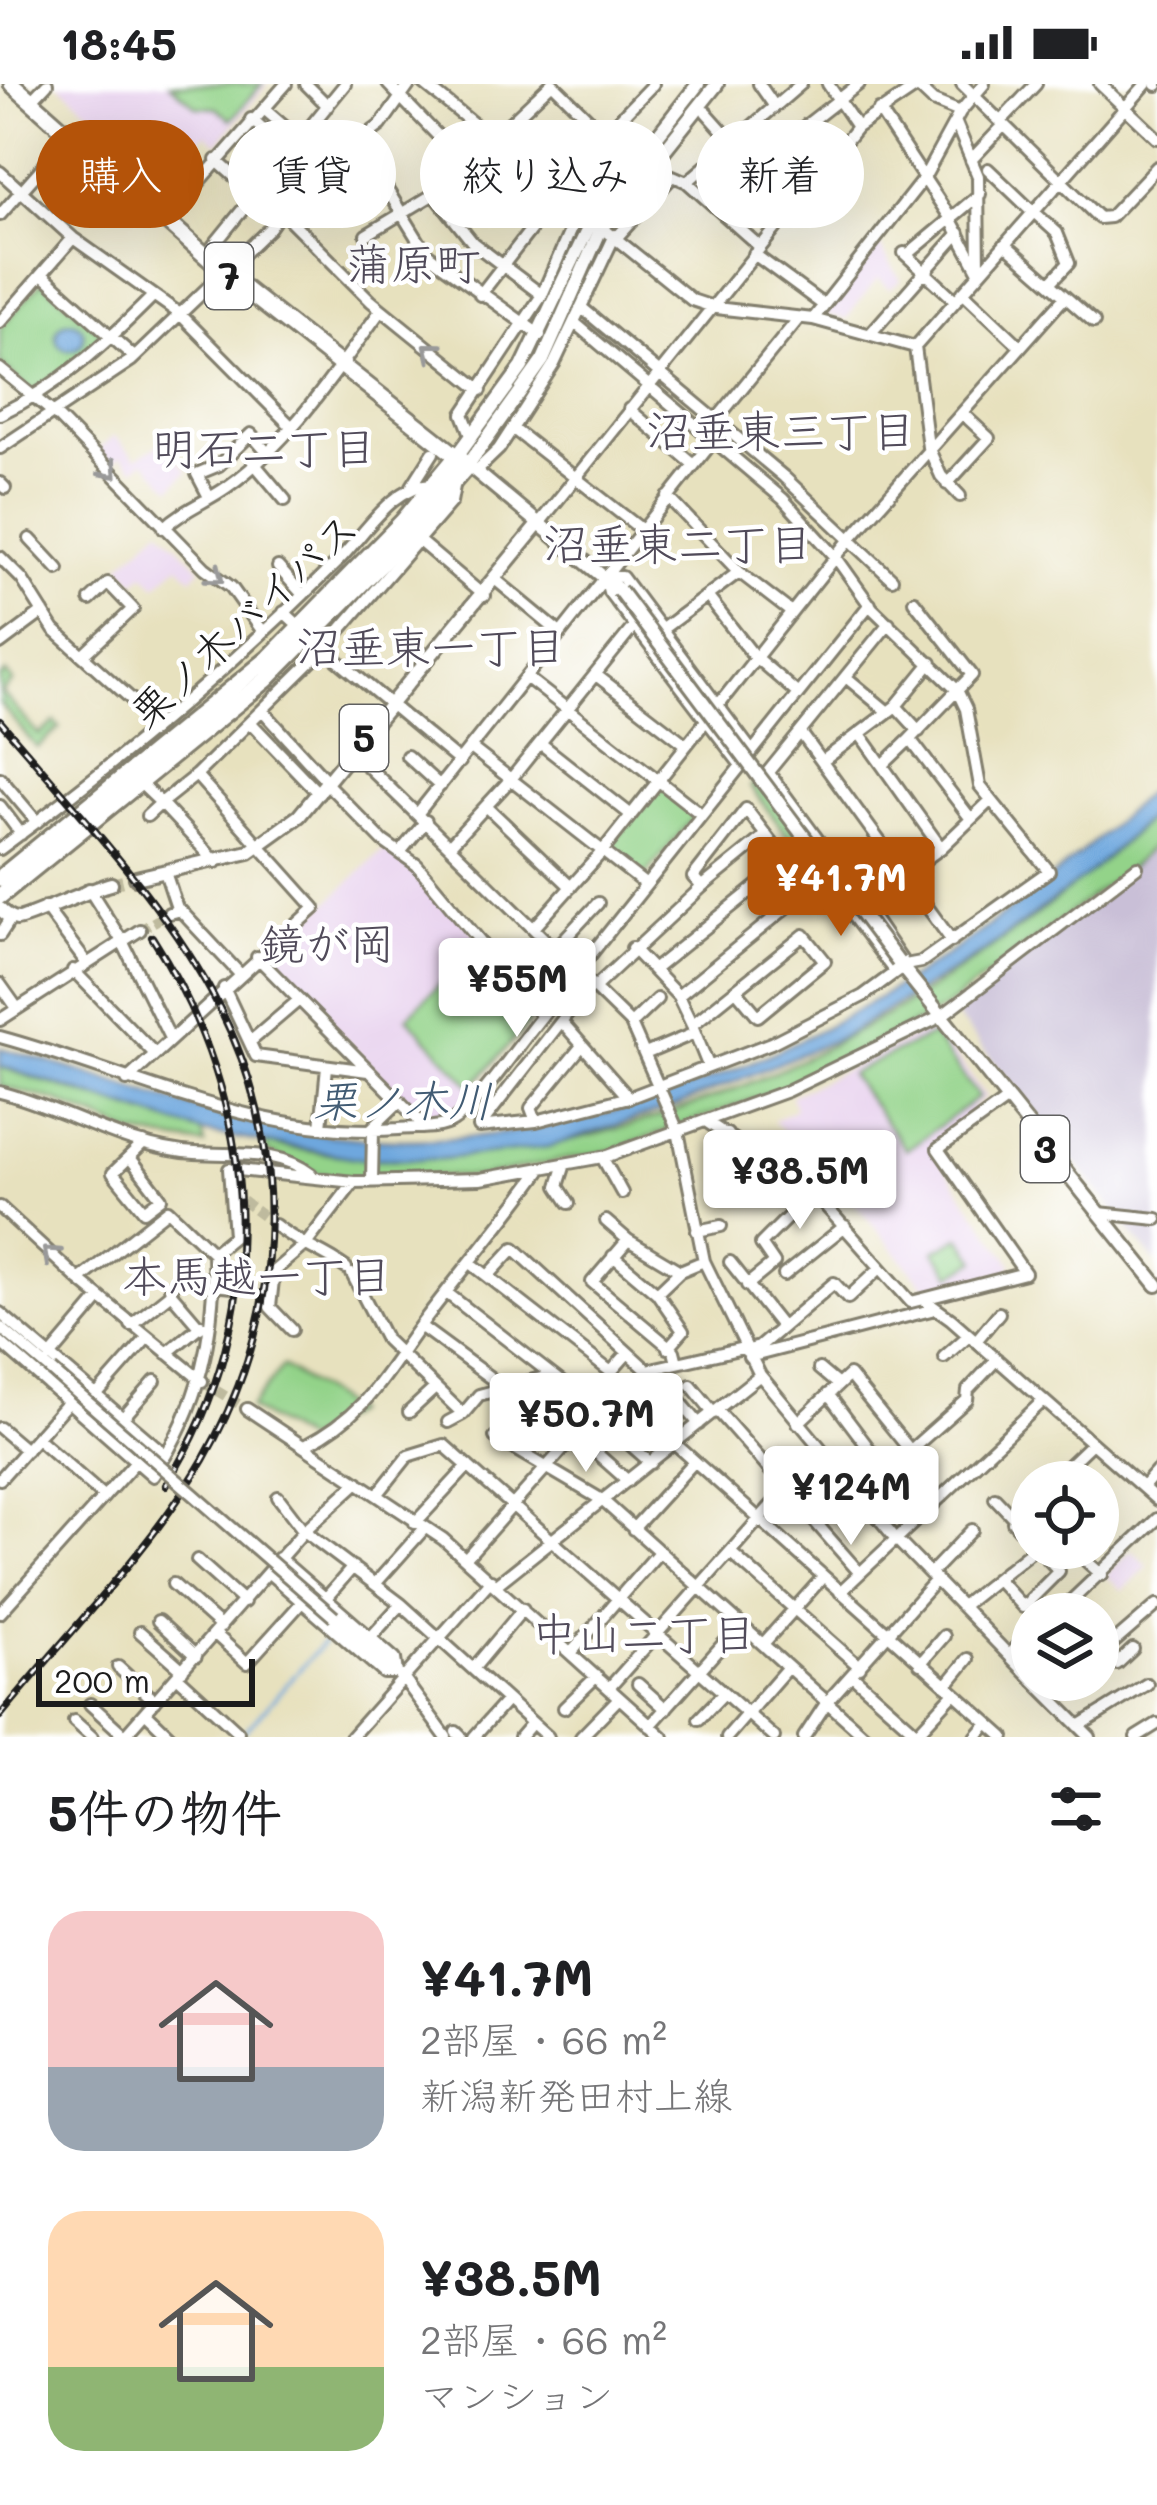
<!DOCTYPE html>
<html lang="ja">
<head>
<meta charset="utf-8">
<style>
	:root { --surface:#fff; --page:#f2f2f2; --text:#202124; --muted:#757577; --accent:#b45309 }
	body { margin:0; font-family:Mali,"Klee One",sans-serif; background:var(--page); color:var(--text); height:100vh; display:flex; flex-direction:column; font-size:45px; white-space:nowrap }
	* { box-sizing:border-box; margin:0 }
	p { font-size:39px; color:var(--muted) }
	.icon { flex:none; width:66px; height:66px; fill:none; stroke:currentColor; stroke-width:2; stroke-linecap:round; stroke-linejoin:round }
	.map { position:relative; height:1653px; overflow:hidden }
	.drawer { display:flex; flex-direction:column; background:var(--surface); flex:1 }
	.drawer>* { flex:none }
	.guide { position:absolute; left:36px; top:36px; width:1086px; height:108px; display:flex; gap:24px }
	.tools { position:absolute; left:1011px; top:1377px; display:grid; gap:24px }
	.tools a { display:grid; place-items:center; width:108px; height:108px; border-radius:50%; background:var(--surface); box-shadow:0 12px 48px #0002; font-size:60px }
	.scale { position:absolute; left:36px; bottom:30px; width:219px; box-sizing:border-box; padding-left:12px; border:6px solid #1c1c1c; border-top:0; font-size:33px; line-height:42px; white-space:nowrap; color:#1c1c1c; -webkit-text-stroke:9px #fff; paint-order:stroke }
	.price { position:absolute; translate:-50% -102px; padding:0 27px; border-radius:12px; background:#fff; color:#222; font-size:39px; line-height:78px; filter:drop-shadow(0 3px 6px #0008) }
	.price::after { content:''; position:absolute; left:50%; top:72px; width:36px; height:27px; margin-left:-18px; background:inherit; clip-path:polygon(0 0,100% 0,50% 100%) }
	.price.current { background:var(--accent); color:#fff }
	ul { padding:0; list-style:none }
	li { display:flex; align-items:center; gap:36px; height:300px; padding:0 48px }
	li span { display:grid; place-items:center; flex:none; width:336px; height:240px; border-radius:36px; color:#555 }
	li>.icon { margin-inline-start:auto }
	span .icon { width:144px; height:144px; fill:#fffc; stroke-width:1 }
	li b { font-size:51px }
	h2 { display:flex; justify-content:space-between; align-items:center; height:144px; padding:0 48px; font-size:51px }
	.tag { padding:0 42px; border-radius:54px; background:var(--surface); box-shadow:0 12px 48px #0002; font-size:42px; line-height:108px }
	.tag.current { background:var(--accent); color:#fff }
	.status { display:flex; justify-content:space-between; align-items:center; height:84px; padding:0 60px; background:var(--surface); direction:ltr }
	.status svg { height:33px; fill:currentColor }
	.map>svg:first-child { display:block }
	.built { fill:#e8d2ee }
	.industrial { fill:#c9bfd7 }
	.green { fill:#93d389; stroke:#587852; stroke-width:3 }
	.water { fill:#6ea7de; stroke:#45627d; stroke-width:3 }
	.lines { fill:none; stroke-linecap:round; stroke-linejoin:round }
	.stream { stroke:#6ea7de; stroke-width:3 }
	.minor-tunnel { stroke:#beba9e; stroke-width:10; stroke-dasharray:10 5; stroke-linecap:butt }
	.major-tunnel { stroke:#beba9e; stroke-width:12; stroke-dasharray:12 6; stroke-linecap:butt }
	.minor-casing { stroke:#827e6d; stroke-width:16 }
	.major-casing { stroke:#827e6d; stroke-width:18 }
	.highway-casing { stroke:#827e6d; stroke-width:21 }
	.minor { stroke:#fff; stroke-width:10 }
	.major { stroke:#fff; stroke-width:12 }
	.highway { stroke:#fff; stroke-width:15 }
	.rail-casing { stroke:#1c1c1c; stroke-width:8 }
	.rail { stroke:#fff; stroke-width:3; stroke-dasharray:9; stroke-linecap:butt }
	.minor-bridge-casing { stroke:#827e6d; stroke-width:16; stroke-linecap:butt }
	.major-bridge-casing { stroke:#827e6d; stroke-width:18; stroke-linecap:butt }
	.minor-bridge { stroke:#fff; stroke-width:10 }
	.major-bridge { stroke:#fff; stroke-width:12 }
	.oneway { stroke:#999 }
	.labels { text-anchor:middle; stroke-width:9; stroke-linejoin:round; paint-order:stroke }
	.shield { fill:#fff; stroke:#606060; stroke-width:3 }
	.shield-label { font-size:39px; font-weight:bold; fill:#1c1c1c }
	.street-label { font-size:42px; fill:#1c1c1c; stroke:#fff }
	.neighbourhood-label { font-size:45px; fill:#514b5a; stroke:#fff }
	.water-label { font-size:45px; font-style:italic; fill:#415b73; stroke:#fff }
</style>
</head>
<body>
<div class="status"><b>18:45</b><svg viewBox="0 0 49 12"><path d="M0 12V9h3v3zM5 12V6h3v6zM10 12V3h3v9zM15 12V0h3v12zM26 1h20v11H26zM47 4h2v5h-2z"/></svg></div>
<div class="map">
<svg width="1157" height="1653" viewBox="0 0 1157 1653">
	<rect width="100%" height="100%" fill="#fff"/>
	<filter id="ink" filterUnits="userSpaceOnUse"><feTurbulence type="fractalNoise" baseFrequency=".00833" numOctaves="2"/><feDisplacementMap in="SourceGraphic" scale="24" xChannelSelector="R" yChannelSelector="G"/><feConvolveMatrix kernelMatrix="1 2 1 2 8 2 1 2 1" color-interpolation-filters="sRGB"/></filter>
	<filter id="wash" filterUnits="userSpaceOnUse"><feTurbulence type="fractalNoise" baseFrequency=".004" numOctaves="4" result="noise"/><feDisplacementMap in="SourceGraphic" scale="48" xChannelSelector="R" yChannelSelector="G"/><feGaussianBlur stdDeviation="2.7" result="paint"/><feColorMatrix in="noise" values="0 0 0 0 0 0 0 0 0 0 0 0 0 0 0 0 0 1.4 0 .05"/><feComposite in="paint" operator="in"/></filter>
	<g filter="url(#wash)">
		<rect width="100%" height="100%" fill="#e7e1be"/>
		<path class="built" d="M58,0h210l-51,60 -12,-10 -39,43z
			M877,158l24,38 -11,9 -12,-11 -32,41 -27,-6z
			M114,352l22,22 24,-14 28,27 -17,17 -27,-27 -10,8 -13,-13 -10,9 -14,-14z
			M161,444l40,41 -9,9 -13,-13 -23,20 -12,-12 -9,8 -15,-16z
			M386,763l14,8 69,72 65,84 1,7 -91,104 -19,-1 -157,-161z
			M934,943l52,70 -14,11 4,8 -45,33 81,115 -4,8 -80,18 -81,-96 -74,-73 22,-12 -4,-13z
			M1132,1466l16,16 -26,25 -16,-16z"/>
		<path class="industrial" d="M1157,754v426l-202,-250 160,-133z"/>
		<path class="green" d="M170,0h92l-31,36 -14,-12 -20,-1z
			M42,197l63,54 -19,22 -54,35 -32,-29v-35z
			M6,589l7,9 -11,11 37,42 16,-13 5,6 -23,20 -37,-44v-26z
			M766,694l58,94 -6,5 -68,-91z
			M660,700l36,30 -52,63 -31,-25 -1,-10z
			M1157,727v30l-23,23 -189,144 -155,78 -177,64 -135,27 -79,-3 -44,6 -39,-7 -49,-21 -2,-9c315,71 672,-117 892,-332z
			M489,878l40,51 1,8 -58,66 -65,-70 51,-51 13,12z
			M932,951l47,62 -73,53 -56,-76z
			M0,983l202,65 3,13 -72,-11 -76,-33 -57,-15z
			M960,1153l17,23 -25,15 -18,-24z
			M283,1282c24,17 47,28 69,46l-47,29 -55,-33z"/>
		<path class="water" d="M56 252a14 14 0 1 1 28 0a14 14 0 1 1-28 0Z
			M1157,698v28l-72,67 -100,74 -141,85 -168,70 -128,41 -106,12h-79l-161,-27 -202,-66v-18c116,30 210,75 333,88 301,33 617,-146 824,-354z"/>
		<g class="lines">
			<path class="stream" d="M244,1648l89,-100"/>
		</g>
	</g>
	<g filter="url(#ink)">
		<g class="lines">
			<path class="minor-tunnel" d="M140,846l29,-17
				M231,1108l44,33
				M233,1203l39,4
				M204,1299l43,26"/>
			<path class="major-tunnel" d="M111,800l25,-6"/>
			<g class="minor-casing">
				<path id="minor" d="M306,0l22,22
					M388,0l77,80
					M424,0l268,216 24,8 97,11 102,28 231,-263
					M553,0l70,69
					M759,0l14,20
					M828,0l29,43
					M915,0l18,17 27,11
					M962,0l137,134 11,-1 47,-50
					M1100,0l57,54
					M1156,0l1,1
					M31,17l16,-17
					M264,25l36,31
					M879,26l70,106 30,56
					M706,28l25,28
					M251,35l39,35
					M955,37l23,55 1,93
					M1001,37l35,-37
					M739,48l66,58
					M791,53l68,-53
					M358,58l68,111 114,82
					M216,76l39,35
					M971,76l33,-35
					M988,85l45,43
					M822,87l20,15
					M0,88l73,66 107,76 111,112
					M336,93l32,-17
					M687,98l114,-98
					M434,110l39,49 69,52
					M345,118l36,-18
					M281,127l90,90 110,89
					M1034,128l23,21 12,30 -19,20
					M0,131l70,-79
					M166,136l120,-136
					M366,151l68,-41 117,-110
					M617,153l56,-61 14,6 72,64
					M1005,160l89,78
					M213,162l132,-162
					M904,169l51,47
					M754,170l68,50
					M907,171l73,-61
					M42,190l92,83
					M963,208l57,54
					M480,211l124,-160 49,-51
					M582,224l202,169 108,102
					M813,235l111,-141 36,-66 24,-28
					M0,238l73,-84
					M870,250l89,-101
					M915,263l13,100 13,29 19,20
					M0,285l55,45 150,154 26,19 30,42
					M629,325l64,55
					M0,330c62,-29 106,-71 153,-118
					M512,344l130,102
					M472,353l-9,-23 79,-119 38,-87
					M0,364l132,-88 137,-131 29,-42 83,-62 29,-41
					M253,378l32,38
					M476,387l23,-22 55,-85 61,-129
					M455,397l-4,21 -127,147 136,113
					M0,399l5,5
					M947,400l42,-46 -27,-25
					M412,402l21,-33
					M208,411l-11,-21 22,-9 32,-31 14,16
					M668,413l71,75
					M541,437l316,-394 64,-43
					M164,444c20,-19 42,-26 63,-41 62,-43 110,-117 154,-177
					M30,455l28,30
					M419,457l65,55
					M0,473l22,22 32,51 104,93
					M278,483l25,28
					M496,496l64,53
					M914,517l58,74 -62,64 61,80
					M661,546l78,-58 52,40
					M0,560l43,-32
					M83,572l50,-47 -25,-26 -18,17
					M596,591l88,68
					M526,593l175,137
					M847,594l41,34
					M798,610l72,-90
					M896,622l23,25
					M264,628l61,67
					M252,640l67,70
					M801,649l151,208
					M860,650l81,114
					M540,659l90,71
					M471,664l175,137
					M353,668l278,272 47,107 26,130 56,114 136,164 136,140
					M407,672l33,30
					M824,676l72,-54 35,-43
					M740,680l-131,-172 -4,-16 17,1 129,173
					M883,681l27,-26
					M0,694l37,44
					M139,698l22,21 35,-28
					M0,722l21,28
					M486,722l85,81
					M418,729l289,-364 10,-30 82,-101
					M147,732l14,-13 55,59
					M450,761l61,-66 124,-154
					M0,765c118,-86 233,-184 337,-287 28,-28 55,-77 96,-78
					M401,767l25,-30
					M838,783l-70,-95 121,-149
					M165,788l13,39
					M824,794l71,94
					M702,803l64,-52
					M89,805l33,52 48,97
					M808,806l30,-23 67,98
					M864,820l77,-56 48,-46
					M45,823l40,54
					M169,829l11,-3 59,63
					M534,844l67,-75 249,-314 215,-242
					M0,851l11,-17
					M632,864l46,48
					M555,865l43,-46
					M257,873l168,170
					M73,886l81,83
					M653,886l134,-108
					M0,900l17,24
					M595,903l107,-100 -9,-10 53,-68 62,81 -130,106 14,29 112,-90 21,26 -67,55 -21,-25
					M224,904l32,68 112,15
					M542,932l256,-322 -44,-38 -47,-60
					M0,936l140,-90
					M562,938l67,76
					M631,940l26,-25
					M693,944l15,37
					M0,953c133,36 257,102 399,92 18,-2 39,1 54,-8 29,-20 65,-76 89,-105l-125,-151 -34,-24 -56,-57
					M251,957l48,-41
					M645,970l50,-21
					M127,996l188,-172 -119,-133 128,-126 -40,-37
					M0,1008c66,17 127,57 195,61 41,3 81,-5 116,21
					M536,1037l-5,-13 50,-61
					M707,1038l108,72 96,108 12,-3 28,20 206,181
					M321,1043l6,-60
					M479,1043l57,-6 97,-25 138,-53 92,-47 42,-31 16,-3 128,-91 -69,-85 -14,-77 -9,-19 -85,-82 -37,-52 -52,-57 -207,-175
					M479,1043l112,-144
					M370,1046l30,-29
					M714,1068l13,-18
					M602,1073l20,36
					M131,1075l30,39 -17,13 -31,-38 31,-30
					M564,1083l-6,19 11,17
					M722,1092l23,-31
					M372,1097l1,-51
					M0,1123l79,73 123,101
					M1099,1129l58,6
					M606,1137l22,19
					M275,1141c24,20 47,25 71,43
					M697,1147l24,-5
					M213,1169l21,-17 -5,-67 125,13 126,-3 128,-23 179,-65 153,-74 197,-150
					M613,1172l44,37 26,38 -15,17
					M730,1178l50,63
					M472,1180l139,108 15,-17
					M352,1190l34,66 77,74 16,-19 73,-20
					M784,1191l61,-49
					M488,1192l26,-28 133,122 96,-22
					M214,1201l19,2
					M747,1201l27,-22 -13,-19 52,-52
					M171,1209l-1,-6 21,-17
					M657,1209l23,-22 24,-10
					M448,1210l122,95
					M923,1215l102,-26 -87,-124 67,-48
					M0,1229l166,142
					M131,1241l40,-32 29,34
					M420,1242l72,53 4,11
					M0,1243l52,44
					M292,1246l-22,-23 4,-36 33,-28 47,-61
					M976,1257l23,-28
					M0,1258l153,134c46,-70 63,-141 60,-223l-45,-43 -89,70
					M746,1267l13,-4 75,-64 14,15 32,-30
					M167,1269l34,-28
					M50,1273l50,-59
					M749,1273l186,-48
					M944,1273l25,-22
					M677,1279l-3,-12 -82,-69 36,-42 52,31
					M819,1285l19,16
					M691,1301l23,28
					M668,1303l31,37
					M828,1310l58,77
					M95,1313l52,-59
					M247,1325l196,130 220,198
					M717,1326l142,162
					M409,1328l25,-23
					M594,1329l57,50
					M122,1335l33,-38
					M448,1338l15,-8
					M798,1339l51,-48 60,74
					M535,1342l26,23
					M0,1344l26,22
					M575,1350l53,47
					M495,1353l107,63 264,237
					M37,1354l67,59
					M306,1361c61,-32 76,-67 114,-119 39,-52 82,-102 120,-155
					M0,1395l68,-77
					M1051,1398l41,-39
					M1143,1403l14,-16
					M377,1411l31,-39 36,-11 330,292
					M859,1412l108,-96 1,-10 29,-31
					M278,1413l26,34 97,73 147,133
					M995,1414l19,20 18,-17
					M1013,1438l19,20
					M415,1439l53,-57
					M633,1445l61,-67
					M730,1468l130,115
					M466,1474l134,-151 26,-7 378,337
					M1084,1475l18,16
					M197,1476l47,42
					M269,1489l115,100h13l-2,-14 -116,-101
					M930,1490l42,-44
					M999,1497l24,26 36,-36 -21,-23
					M173,1500l48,43
					M375,1500l49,-55
					M497,1500l263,-209
					M840,1508l203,-191
					M326,1514l27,-31
					M962,1522l73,-58
					M0,1529l136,-152
					M1057,1530l100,-95
					M334,1533l69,61 43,59
					M158,1537l38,35
					M140,1548l43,38
					M215,1550l32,29 55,-61
					M371,1553l30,-33
					M763,1560l60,-67
					M1104,1567l13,13 16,-15
					M571,1569l88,-101
					M1009,1571l23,-23
					M1098,1572l59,-51
					M920,1580l24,-28
					M118,1583l37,34
					M473,1585l50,-60
					M852,1591l65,58
					M177,1592l61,56
					M1033,1596l57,57
					M638,1600l28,25
					M946,1602l22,-27
					M609,1604l177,-199
					M1049,1611l21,-15
					M90,1620l36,33
					M564,1624l33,-32
					M145,1628l26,25
					M699,1635l25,-26
					M74,1637l18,16
					M650,1642l90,-101
					M1079,1642l68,-42
					M456,1648l5,5
					M915,1651l39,-42
					M123,1653l181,-206 54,-49
					M351,1653l140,-157
					M474,1653l33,-37
					M520,1653l12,-14
					M581,1653l38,-39
					M727,1653l61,-70
					M804,1653l23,-35 109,-122
					M976,1653l12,-14
					M1136,1653l21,-13"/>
			</g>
			<g class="major-casing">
				<path id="major" d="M457,372l65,-89 71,-149 105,-134
					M619,506l-151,-125 75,-105 57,-129 117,-147
					M136,794l113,-26 50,-36 242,-295
					M0,825c5,4 9,9 17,10 5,1 77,-31 94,-35
					M898,878l259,323"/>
			</g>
			<g class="highway-casing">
				<path id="highway" d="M0,794l268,-219 135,-138 54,-65
					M0,812l266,-216 124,-125 78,-90 -236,-186 -220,-195"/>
			</g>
			<use href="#minor" class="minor"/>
			<use href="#major" class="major"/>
			<use href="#highway" class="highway"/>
			<g class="rail-casing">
				<path id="rail" d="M0,637c74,87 169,185 220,288 73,145 64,311 -17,451 -52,89 -137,175 -203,256
					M152,853c108,168 123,376 14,548"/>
			</g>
			<use href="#rail" class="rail"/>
			<g class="minor-bridge-casing">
				<path id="minor-bridge" d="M52,1287l282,246"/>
			</g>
			<g class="major-bridge-casing">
				<path id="major-bridge" d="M619,506l279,372"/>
			</g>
			<use href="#minor-bridge" class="minor-bridge"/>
			<use href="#major-bridge" class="major-bridge"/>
		</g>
		<defs><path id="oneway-chevron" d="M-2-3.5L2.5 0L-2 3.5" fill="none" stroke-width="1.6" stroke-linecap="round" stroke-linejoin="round" transform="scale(3)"/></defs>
		<g class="oneway">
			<use href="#oneway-chevron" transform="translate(431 266) rotate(-141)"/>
			<use href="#oneway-chevron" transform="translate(110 387) rotate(46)"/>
			<use href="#oneway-chevron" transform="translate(216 492) rotate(39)"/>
			<use href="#oneway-chevron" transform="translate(50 1170) rotate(-138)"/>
		</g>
	</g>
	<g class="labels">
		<g class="shield">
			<rect x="205" y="159" width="48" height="66" rx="9"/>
			<rect x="340" y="621" width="48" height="66" rx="9"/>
			<rect x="1021" y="1032" width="48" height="66" rx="9"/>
		</g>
		<g class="shield-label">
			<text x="229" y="206">7</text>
			<text x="364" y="668">5</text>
			<text x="1045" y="1079">3</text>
		</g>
		<g class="street-label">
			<text transform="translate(244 536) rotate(-43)" y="15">栗ノ木バイパス</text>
		</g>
		<g class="neighbourhood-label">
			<text x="413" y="196">蒲原町</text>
			<text x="781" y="363">沼垂東三丁目</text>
			<text x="264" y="380">明石二丁目</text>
			<text x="678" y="476">沼垂東二丁目</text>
			<text x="431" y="579">沼垂東一丁目</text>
			<text x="327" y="876">鏡が岡</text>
			<text x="257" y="1208">本馬越一丁目</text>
			<text x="644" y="1566">中山二丁目</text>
		</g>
		<g class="water-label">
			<text x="403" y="1033">栗ノ木川</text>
		</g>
	</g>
</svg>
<div class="tools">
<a><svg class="icon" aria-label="locate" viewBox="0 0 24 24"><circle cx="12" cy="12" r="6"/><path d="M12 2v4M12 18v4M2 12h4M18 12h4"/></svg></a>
<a><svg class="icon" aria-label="layers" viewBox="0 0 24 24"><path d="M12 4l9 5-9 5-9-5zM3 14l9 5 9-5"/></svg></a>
</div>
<div class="scale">200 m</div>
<b class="price current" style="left:841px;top:855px">¥41.7M</b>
<b class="price" style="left:517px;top:956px">¥55M</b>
<b class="price" style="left:800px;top:1148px">¥38.5M</b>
<b class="price" style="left:586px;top:1391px">¥50.7M</b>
<b class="price" style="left:851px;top:1464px">¥124M</b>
<div class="guide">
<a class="tag current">購入</a>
<a class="tag">賃貸</a>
<a class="tag">絞り込み</a>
<a class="tag">新着</a>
</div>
</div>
<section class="drawer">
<h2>5件の物件<svg class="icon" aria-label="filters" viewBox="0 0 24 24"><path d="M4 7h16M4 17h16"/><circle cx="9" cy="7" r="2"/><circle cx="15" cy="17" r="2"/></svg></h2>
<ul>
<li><span style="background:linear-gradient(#f6c9c9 65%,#9aa5b1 0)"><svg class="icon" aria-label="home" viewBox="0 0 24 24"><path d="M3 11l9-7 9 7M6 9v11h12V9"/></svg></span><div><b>¥41.7M</b><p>2部屋 · 66 m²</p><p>新潟新発田村上線</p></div></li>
<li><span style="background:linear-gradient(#ffd9b3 65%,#8fb573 0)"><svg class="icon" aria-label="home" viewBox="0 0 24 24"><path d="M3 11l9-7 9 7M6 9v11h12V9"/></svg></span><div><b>¥38.5M</b><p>2部屋 · 66 m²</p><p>マンション</p></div></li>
</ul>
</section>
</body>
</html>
